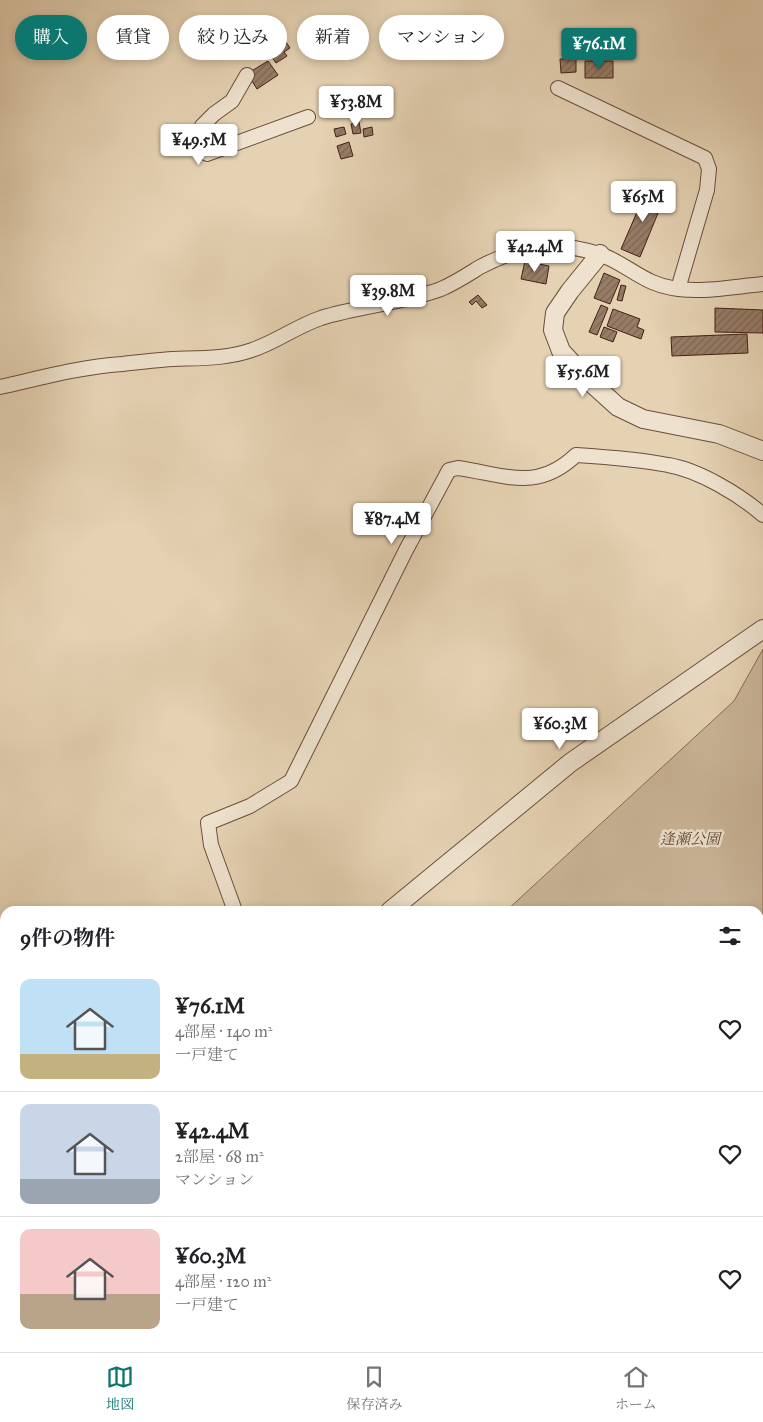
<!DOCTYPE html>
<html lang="ja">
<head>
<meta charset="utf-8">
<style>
	:root { --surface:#fff; --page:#f6f6f6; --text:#202124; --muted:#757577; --line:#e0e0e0; --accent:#0f766e }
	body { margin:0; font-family:"IM FELL Great Primer","Noto Serif JP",serif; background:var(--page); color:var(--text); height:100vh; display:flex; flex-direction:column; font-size:19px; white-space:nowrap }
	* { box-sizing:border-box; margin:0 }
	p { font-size:16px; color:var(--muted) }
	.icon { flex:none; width:28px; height:28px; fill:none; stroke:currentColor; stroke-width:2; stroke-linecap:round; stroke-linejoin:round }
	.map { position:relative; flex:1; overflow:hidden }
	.details { position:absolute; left:0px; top:906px; width:764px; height:446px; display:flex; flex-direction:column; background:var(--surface); border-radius:15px 15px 0 0; box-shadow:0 2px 8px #0003 }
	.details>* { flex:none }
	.guide { position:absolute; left:15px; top:15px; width:500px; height:45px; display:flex; gap:10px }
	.price { position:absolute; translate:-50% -42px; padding:0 11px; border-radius:5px; background:#fff; color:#222; font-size:16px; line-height:32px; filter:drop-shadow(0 1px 2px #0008) }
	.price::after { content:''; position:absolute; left:50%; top:30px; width:15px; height:11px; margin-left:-8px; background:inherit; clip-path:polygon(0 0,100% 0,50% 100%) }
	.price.current { background:var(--accent); color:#fff }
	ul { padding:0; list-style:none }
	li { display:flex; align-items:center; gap:15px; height:125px; padding:0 20px }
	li+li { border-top:1px solid var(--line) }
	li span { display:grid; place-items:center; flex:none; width:140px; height:100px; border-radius:10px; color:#555 }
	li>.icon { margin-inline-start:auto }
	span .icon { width:60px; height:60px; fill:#fffc; stroke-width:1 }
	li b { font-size:21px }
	h2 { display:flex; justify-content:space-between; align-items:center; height:60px; padding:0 20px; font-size:21px }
	.tag { padding:0 18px; border-radius:22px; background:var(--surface); box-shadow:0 2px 8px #0003; font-size:18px; line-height:45px }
	.tag.current { background:var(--accent); color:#fff }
	.tab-bar { display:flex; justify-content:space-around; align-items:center; height:70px; border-top:1px solid var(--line); background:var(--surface); font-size:14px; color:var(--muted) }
	.tab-bar a { display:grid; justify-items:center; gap:2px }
	.tab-bar .current { color:var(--accent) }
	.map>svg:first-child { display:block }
	.green { fill:#c9b498; stroke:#866a56 }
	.building { fill:url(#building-hatch); stroke:#422114 }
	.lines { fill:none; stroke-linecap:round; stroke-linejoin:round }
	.service-casing { stroke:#6b4d3c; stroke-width:9 }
	.minor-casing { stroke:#6b4d3c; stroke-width:16 }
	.tertiary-casing { stroke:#6b4d3c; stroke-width:20 }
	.service { stroke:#eee2ce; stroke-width:7 }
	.minor { stroke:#eee2ce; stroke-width:14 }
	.tertiary { stroke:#eee2ce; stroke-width:18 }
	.labels { text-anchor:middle; stroke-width:5; stroke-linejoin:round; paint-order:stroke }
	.park-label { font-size:15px; font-style:italic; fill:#644635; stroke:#eee2ce }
</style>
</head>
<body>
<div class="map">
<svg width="763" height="1352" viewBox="0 0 763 1352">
	<defs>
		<pattern id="building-hatch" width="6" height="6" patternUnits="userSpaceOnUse" patternTransform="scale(1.25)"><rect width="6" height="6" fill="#977d67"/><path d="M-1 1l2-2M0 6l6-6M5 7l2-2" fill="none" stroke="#7d6654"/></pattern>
	</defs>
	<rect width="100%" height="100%" fill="#e5d2b3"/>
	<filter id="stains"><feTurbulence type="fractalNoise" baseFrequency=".004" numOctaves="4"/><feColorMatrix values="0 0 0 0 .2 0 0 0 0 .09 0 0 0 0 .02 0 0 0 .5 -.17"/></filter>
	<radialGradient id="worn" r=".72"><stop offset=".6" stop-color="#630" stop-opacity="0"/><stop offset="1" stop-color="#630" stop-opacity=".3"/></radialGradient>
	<path class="green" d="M763,649v703h-78l-11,-4h85v-437h-253l228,-210z"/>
	<path class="building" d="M286,42l4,6 -6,4 3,4 -11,7 -7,-10z
		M560,59h16v13l-15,1z
		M268,61l10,14 -21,14 -7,-11v-6z
		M585,61h28v17h-28z
		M359,122l2,11 -8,1 -2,-10z
		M344,127l2,7 -10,3 -2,-8z
		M372,127l1,8 -9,2 -1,-8z
		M349,142l4,14 -12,3 -4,-13z
		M647,189l18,7 -25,61 -19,-8z
		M525,261l24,5 -3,18 -25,-5z
		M604,273l16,7 -10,24 -16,-6z
		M621,285l5,1 -4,15 -5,-1z
		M478,295l9,10 -5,3 -6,-7 -4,4 -3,-3z
		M601,305l7,3 -11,27 -8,-3z
		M715,308l48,2v23l-48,-1z
		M613,309l27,10 -3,8 7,3 -3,9 -34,-13z
		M604,327l13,5 -4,10 -13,-5z
		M747,334l1,19 -76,3 -1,-19z"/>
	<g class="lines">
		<g class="service-casing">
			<path id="service" d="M759,1055h4"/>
		</g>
		<g class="minor-casing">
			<path id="minor" d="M247,75l-15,26 -18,13 -12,12 -3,9v9l8,10 101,-37
				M558,88l147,70 4,11 -2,21 -29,99
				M0,387c40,-9 80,-20 122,-23 17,-2 34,-4 51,-5 27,-1 53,0 79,-9 24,-8 45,-24 69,-32 39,-12 82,-15 120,-29 14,-6 26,-14 39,-22 21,-11 47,-21 72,-21 14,0 34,4 47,8 19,6 35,20 53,28 34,15 76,5 111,2
				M235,911l-24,-66 -3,-22 42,-17 41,-25 115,-231 43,-80 9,-2c48,7 79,24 118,-13 31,2 62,4 92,10 31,5 72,30 95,50
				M0,1283l5,3"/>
		</g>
		<g class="tertiary-casing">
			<path id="tertiary" d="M600,254l-30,37 -15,22 -2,17 8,21 26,28 31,28 25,12 76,15 44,17
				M390,911l180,-148 193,-134
				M121,1352l1,-4"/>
		</g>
		<use href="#service" class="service"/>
		<use href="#minor" class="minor"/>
		<use href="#tertiary" class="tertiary"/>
	</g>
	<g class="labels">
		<g class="park-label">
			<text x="690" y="844">逢瀬公園</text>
		</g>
	</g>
	<rect width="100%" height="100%" filter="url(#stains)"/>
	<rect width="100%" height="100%" fill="url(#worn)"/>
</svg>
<b class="price current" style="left:599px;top:70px">¥76.1M</b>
<b class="price" style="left:356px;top:128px">¥53.8M</b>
<b class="price" style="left:199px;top:166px">¥49.5M</b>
<b class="price" style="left:643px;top:223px">¥65M</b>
<b class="price" style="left:535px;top:273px">¥42.4M</b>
<b class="price" style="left:388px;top:317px">¥39.8M</b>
<b class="price" style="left:583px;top:398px">¥55.6M</b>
<b class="price" style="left:392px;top:545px">¥87.4M</b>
<b class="price" style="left:560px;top:750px">¥60.3M</b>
<div class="guide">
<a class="tag current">購入</a>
<a class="tag">賃貸</a>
<a class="tag">絞り込み</a>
<a class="tag">新着</a>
<a class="tag">マンション</a>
</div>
<section class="details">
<h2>9件の物件<svg class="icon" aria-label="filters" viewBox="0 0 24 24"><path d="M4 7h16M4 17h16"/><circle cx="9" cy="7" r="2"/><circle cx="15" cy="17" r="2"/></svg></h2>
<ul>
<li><span style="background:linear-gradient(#bfe0f5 75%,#c2b280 0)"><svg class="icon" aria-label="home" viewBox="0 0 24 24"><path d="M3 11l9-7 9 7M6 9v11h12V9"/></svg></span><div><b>¥76.1M</b><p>4部屋 · 140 m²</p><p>一戸建て</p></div><svg class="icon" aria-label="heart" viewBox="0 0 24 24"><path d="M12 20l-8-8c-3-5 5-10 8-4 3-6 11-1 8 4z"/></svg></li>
<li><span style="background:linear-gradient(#c9d6e8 75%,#9aa5b1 0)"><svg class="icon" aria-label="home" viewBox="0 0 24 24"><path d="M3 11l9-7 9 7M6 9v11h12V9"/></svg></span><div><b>¥42.4M</b><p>2部屋 · 68 m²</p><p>マンション</p></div><svg class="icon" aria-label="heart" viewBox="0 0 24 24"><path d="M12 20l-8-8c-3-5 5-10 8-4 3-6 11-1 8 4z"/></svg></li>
<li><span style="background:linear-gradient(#f6c9c9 65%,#b9a48a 0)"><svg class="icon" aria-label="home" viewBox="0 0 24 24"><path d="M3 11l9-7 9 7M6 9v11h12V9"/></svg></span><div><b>¥60.3M</b><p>4部屋 · 120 m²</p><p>一戸建て</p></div><svg class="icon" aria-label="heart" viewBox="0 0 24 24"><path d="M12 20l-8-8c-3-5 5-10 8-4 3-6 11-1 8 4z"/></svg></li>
</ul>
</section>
</div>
<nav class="tab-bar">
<a class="current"><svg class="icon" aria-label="map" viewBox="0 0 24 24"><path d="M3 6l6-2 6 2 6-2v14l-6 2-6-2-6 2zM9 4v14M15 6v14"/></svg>地図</a>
<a><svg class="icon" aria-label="saved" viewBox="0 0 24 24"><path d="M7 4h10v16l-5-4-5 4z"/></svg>保存済み</a>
<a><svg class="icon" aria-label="home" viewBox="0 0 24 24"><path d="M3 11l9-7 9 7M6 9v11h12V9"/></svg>ホーム</a>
</nav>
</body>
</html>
